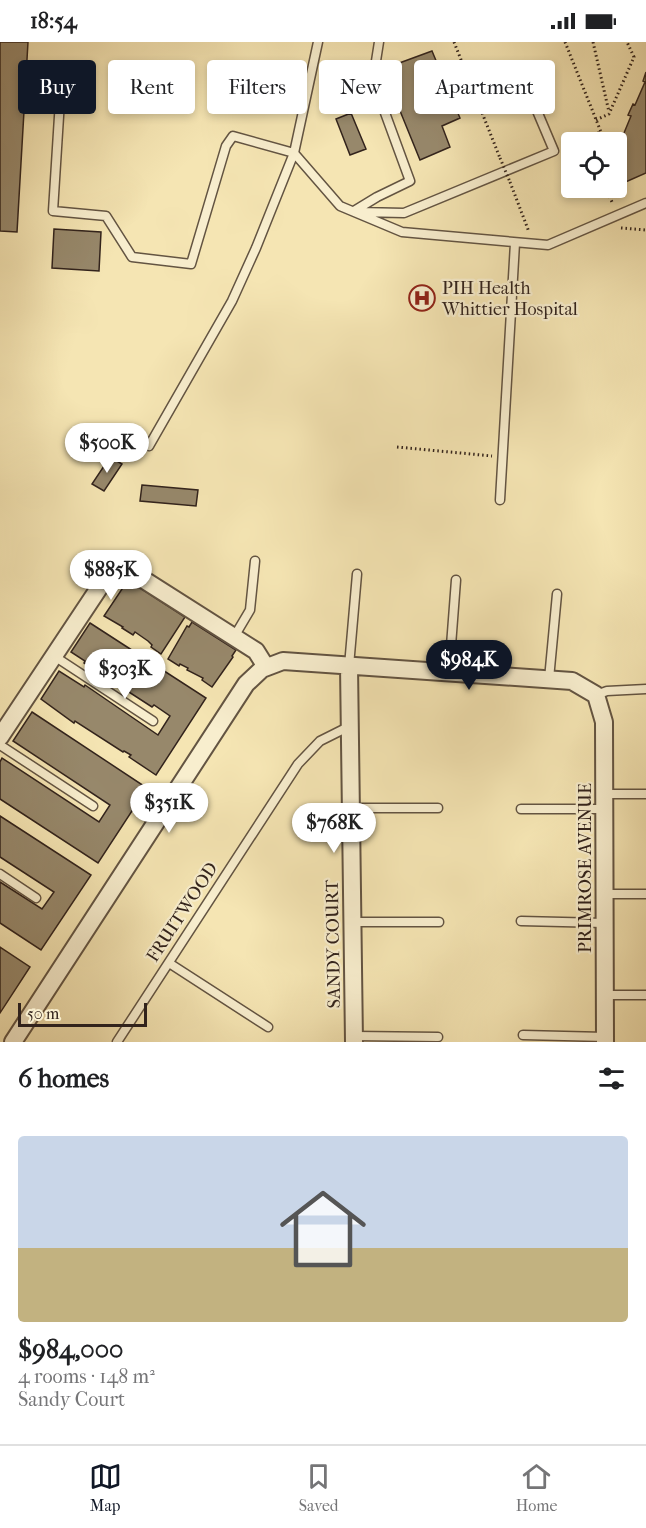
<!DOCTYPE html>
<html lang="en">
<head>
<meta charset="utf-8">
<style>
	:root { --surface:#fff; --page:#f2f2f2; --text:#202124; --muted:#757577; --line:#e0e0e0; --accent:#111827 }
	body { margin:0; font-family:"IM FELL French Canon",serif; background:var(--page); color:var(--text); height:100vh; display:flex; flex-direction:column; font-size:22px; white-space:nowrap }
	* { box-sizing:border-box; margin:0 }
	p { font-size:20px; color:var(--muted) }
	.icon { flex:none; width:33px; height:33px; fill:none; stroke:currentColor; stroke-width:2; stroke-linecap:round; stroke-linejoin:round }
	.map { position:relative; height:1000px; overflow:hidden }
	.details { display:flex; flex-direction:column; background:var(--surface); flex:1 }
	.details>* { flex:none }
	.guide { position:absolute; left:18px; top:18px; width:610px; height:54px; display:flex; gap:12px }
	.fabs { position:absolute; left:561px; top:90px; display:grid; gap:12px }
	.fabs a { display:grid; place-items:center; width:66px; height:66px; border-radius:6px; background:var(--surface); box-shadow:0 3px 9px #0003; font-size:30px }
	.scale { position:absolute; left:18px; bottom:15px; width:129px; box-sizing:border-box; padding-left:6px; border:3px solid #32231c; border-top:0; font-size:16px; line-height:21px; white-space:nowrap; color:#32231c; -webkit-text-stroke:4px #f8eece; paint-order:stroke }
	.price { position:absolute; translate:-50% -51px; padding:0 14px; border-radius:21px; background:#fff; color:#222; font-size:20px; line-height:39px; filter:drop-shadow(0 2px 3px #0008) }
	.price::after { content:''; position:absolute; left:50%; top:36px; width:18px; height:14px; margin-left:-9px; background:inherit; clip-path:polygon(0 0,100% 0,50% 100%) }
	.price.on { background:var(--accent); color:#fff }
	ul { padding:0; list-style:none }
	li { display:grid; align-content:center; gap:12px; height:318px; padding:0 18px }
	li span { display:grid; place-items:center; height:186px; border-radius:6px; color:#555 }
	li>.icon { margin-inline-start:auto }
	span .icon { width:108px; height:108px; fill:#fffc; stroke-width:1 }
	li b { font-size:26px }
	h2 { display:flex; justify-content:space-between; align-items:center; height:72px; padding:0 18px; font-size:26px }
	.tag { padding:0 21px; border-radius:6px; background:var(--surface); box-shadow:0 3px 9px #0003; font-size:21px; line-height:54px }
	.tag.on { background:var(--accent); color:#fff }
	.status { display:flex; justify-content:space-between; align-items:center; height:42px; padding:0 30px; background:var(--surface); direction:ltr }
	.status svg { height:16px; fill:currentColor }
	.tabs { display:flex; justify-content:space-around; align-items:center; height:84px; border-top:2px solid var(--line); background:var(--surface); font-size:16px; color:var(--muted) }
	.tabs a { display:grid; justify-items:center; gap:3px }
	.tabs .on { color:var(--accent) }
	.map>svg:first-child { display:block }
	.building { fill:#97886b; stroke:#32231c; stroke-width:1.5 }
	.lines { fill:none; stroke-linecap:round; stroke-linejoin:round }
	.service-casing { stroke:#635442; stroke-width:11 }
	.minor-casing { stroke:#635442; stroke-width:20 }
	.path { stroke:#32231c; stroke-width:3; stroke-dasharray:1.5 3; stroke-linecap:butt }
	.service { stroke:#f8eece; stroke-width:8 }
	.minor { stroke:#f8eece; stroke-width:16 }
	.path-bridge { stroke:#32231c; stroke-width:3; stroke-dasharray:1.5 3; stroke-linecap:butt }
	.labels { text-anchor:middle; stroke-width:4.5; stroke-linejoin:round; paint-order:stroke }
	.poi-label { font-size:18px; fill:#32231c; stroke:#f8eece; text-anchor:start }
	.street-label { font-size:18px; fill:#32231c; stroke:#f8eece }
</style>
</head>
<body>
<div class="status"><b>18:54</b><svg viewBox="0 0 49 12"><path d="M0 12V9h3v3zM5 12V6h3v6zM10 12V3h3v9zM15 12V0h3v12zM26 1h20v11H26zM47 4h2v5h-2z"/></svg></div>
<div class="map">
<svg width="646" height="1000" viewBox="0 0 646 1000">
	<rect width="100%" height="100%" fill="#f5e5b3"/>
	<filter id="stains"><feTurbulence type="fractalNoise" baseFrequency=".00333" numOctaves="4"/><feColorMatrix values="0 0 0 0 .2 0 0 0 0 .09 0 0 0 0 .02 0 0 0 .5 -.17"/></filter>
	<radialGradient id="worn" r=".72"><stop offset=".6" stop-color="#630" stop-opacity="0"/><stop offset="1" stop-color="#630" stop-opacity=".3"/></radialGradient>
	<path class="building" d="M0,0h28l-11,190 -17,-1z
		M432,9l28,67 -18,8 8,21 -30,13 -37,-91z
		M646,30v101l-25,11 -1,-2 -4,2v-42h-16l24,-9 7,-17 -3,-1 5,-11 2,1 10,-23 -2,-1z
		M351,71l15,36 -16,6 -14,-36z
		M54,187l47,3 -2,39 -47,-3z
		M110,415l12,7 -18,27 -12,-7z
		M142,443l56,5 -2,16 -56,-5z
		M128,538l57,37 -24,37 -10,-7 1,-2 -4,-4 -13,-9 -2,3 -11,-7 1,-1 -19,-11z
		M192,580l44,28 -4,6 1,1 -21,30 -10,-7 1,-2 -16,-8 1,-2 -8,-4 -1,2 -11,-7 19,-33 2,1z
		M90,581l116,75 -50,77 -27,-18 2,-2 -7,-4 -1,1 -48,-31 -1,2 -33,-24 18,-28 25,16 1,-2 73,50 12,-19 -16,-11 -2,2 -68,-44 1,-2 -14,-9z
		M32,670l115,76 -49,75 -98,-64v-37l2,-4 97,64 11,-17 -97,-64z
		M0,774l91,59 -50,75 -41,-27v-41l42,27 12,-17 -54,-35z
		M0,905l30,20 -30,46z"/>
	<g class="lines">
		<g class="service-casing">
			<path id="service" d="M62,27l-9,142 53,5 26,41 59,7 35,-118 7,-10 61,17 46,53 62,26 146,13 98,-42
				M354,169l23,-14 33,-16 -37,-101 6,-38
				M359,170l45,1 150,-62 -33,-78
				M149,404l83,-145 24,-53 38,-95 24,-111
				M500,458l15,-257
				M234,595l16,-27 5,-49
				M54,614l99,65
				M349,624l8,-92
				M449,630l7,-92
				M549,637l8,-85
				M596,653l11,-4 39,-2
				M0,703l93,61
				M604,752h42
				M351,766h87
				M521,767h83
				M0,832l36,24
				M604,852h42
				M521,879l83,2
				M353,880h86
				M169,921l99,64
				M605,953h41
				M523,993l82,2
				M354,994l84,1
				M117,1000l181,-278 22,-23 30,-15"/>
		</g>
		<g class="minor-casing">
			<path id="minor" d="M349,624l5,376
				M0,695l103,-155 13,-9 14,-2 126,80 10,16
				M13,1000l233,-358 16,-15 21,-8 289,20 24,14 8,27 1,320"/>
		</g>
		<path class="path" d="M454,0l46,116
			M565,0l36,90 -14,5 2,5
			M593,0l16,70
			M596,78l13,-6 25,-57 -7,-15
			M510,140l19,50
			M606,146l6,14
			M621,186l25,2
			M397,405l95,9"/>
		<use href="#service" class="service"/>
		<use href="#minor" class="minor"/>
		<path class="path-bridge" d="M500,116l10,24"/>
	</g>
	<defs>
		<g id="hospital-ring" transform="scale(1.35)"><circle r="9.5" fill="#f8eece" stroke="#8f2418" stroke-width="1.5"/><path d="M-5-5h3v3.5h4V-5h3V5h-3V1.5h-4V5h-3Z" fill="#8f2418"/></g>
	</defs>
	<g fill-rule="evenodd">
		<use href="#hospital-ring" x="422" y="256"/>
	</g>
	<g class="labels">
		<g class="poi-label">
			<text x="442" y="252">PIH Health<tspan x="442" dy="21">Whittier Hospital</tspan></text>
		</g>
		<g class="street-label">
			<text transform="translate(585 826) rotate(-90)" y="6">PRIMROSE AVENUE</text>
			<text transform="translate(182 870) rotate(-57)" y="6">FRUITWOOD</text>
			<text transform="translate(333 902) rotate(-91)" y="6">SANDY COURT</text>
		</g>
	</g>
	<rect width="100%" height="100%" filter="url(#stains)"/>
	<rect width="100%" height="100%" fill="url(#worn)"/>
</svg>
<div class="fabs">
<a><svg class="icon" aria-label="locate" viewBox="0 0 24 24"><circle cx="12" cy="12" r="6"/><path d="M12 2v4M12 18v4M2 12h4M18 12h4"/></svg></a>
</div>
<div class="scale">50 m</div>
<b class="price" style="left:107px;top:432px">$500K</b>
<b class="price" style="left:111px;top:559px">$885K</b>
<b class="price on" style="left:469px;top:649px">$984K</b>
<b class="price" style="left:125px;top:658px">$303K</b>
<b class="price" style="left:169px;top:792px">$351K</b>
<b class="price" style="left:334px;top:812px">$768K</b>
<div class="guide">
<a class="tag on">Buy</a>
<a class="tag">Rent</a>
<a class="tag">Filters</a>
<a class="tag">New</a>
<a class="tag">Apartment</a>
</div>
</div>
<section class="details">
<h2>6 homes<svg class="icon" aria-label="filters" viewBox="0 0 24 24"><path d="M4 7h16M4 17h16"/><circle cx="9" cy="7" r="2"/><circle cx="15" cy="17" r="2"/></svg></h2>
<ul>
<li><span style="background:linear-gradient(#c9d6e8 60%,#c2b280 0)"><svg class="icon" aria-label="home" viewBox="0 0 24 24"><path d="M3 11l9-7 9 7M6 9v11h12V9"/></svg></span><div><b>$984,000</b><p>4 rooms · 148 m²</p><p>Sandy Court</p></div></li>
</ul>
</section>
<nav class="tabs">
<a class="on"><svg class="icon" aria-label="map" viewBox="0 0 24 24"><path d="M3 6l6-2 6 2 6-2v14l-6 2-6-2-6 2zM9 4v14M15 6v14"/></svg>Map</a>
<a><svg class="icon" aria-label="saved" viewBox="0 0 24 24"><path d="M7 4h10v16l-5-4-5 4z"/></svg>Saved</a>
<a><svg class="icon" aria-label="home" viewBox="0 0 24 24"><path d="M3 11l9-7 9 7M6 9v11h12V9"/></svg>Home</a>
</nav>
</body>
</html>
